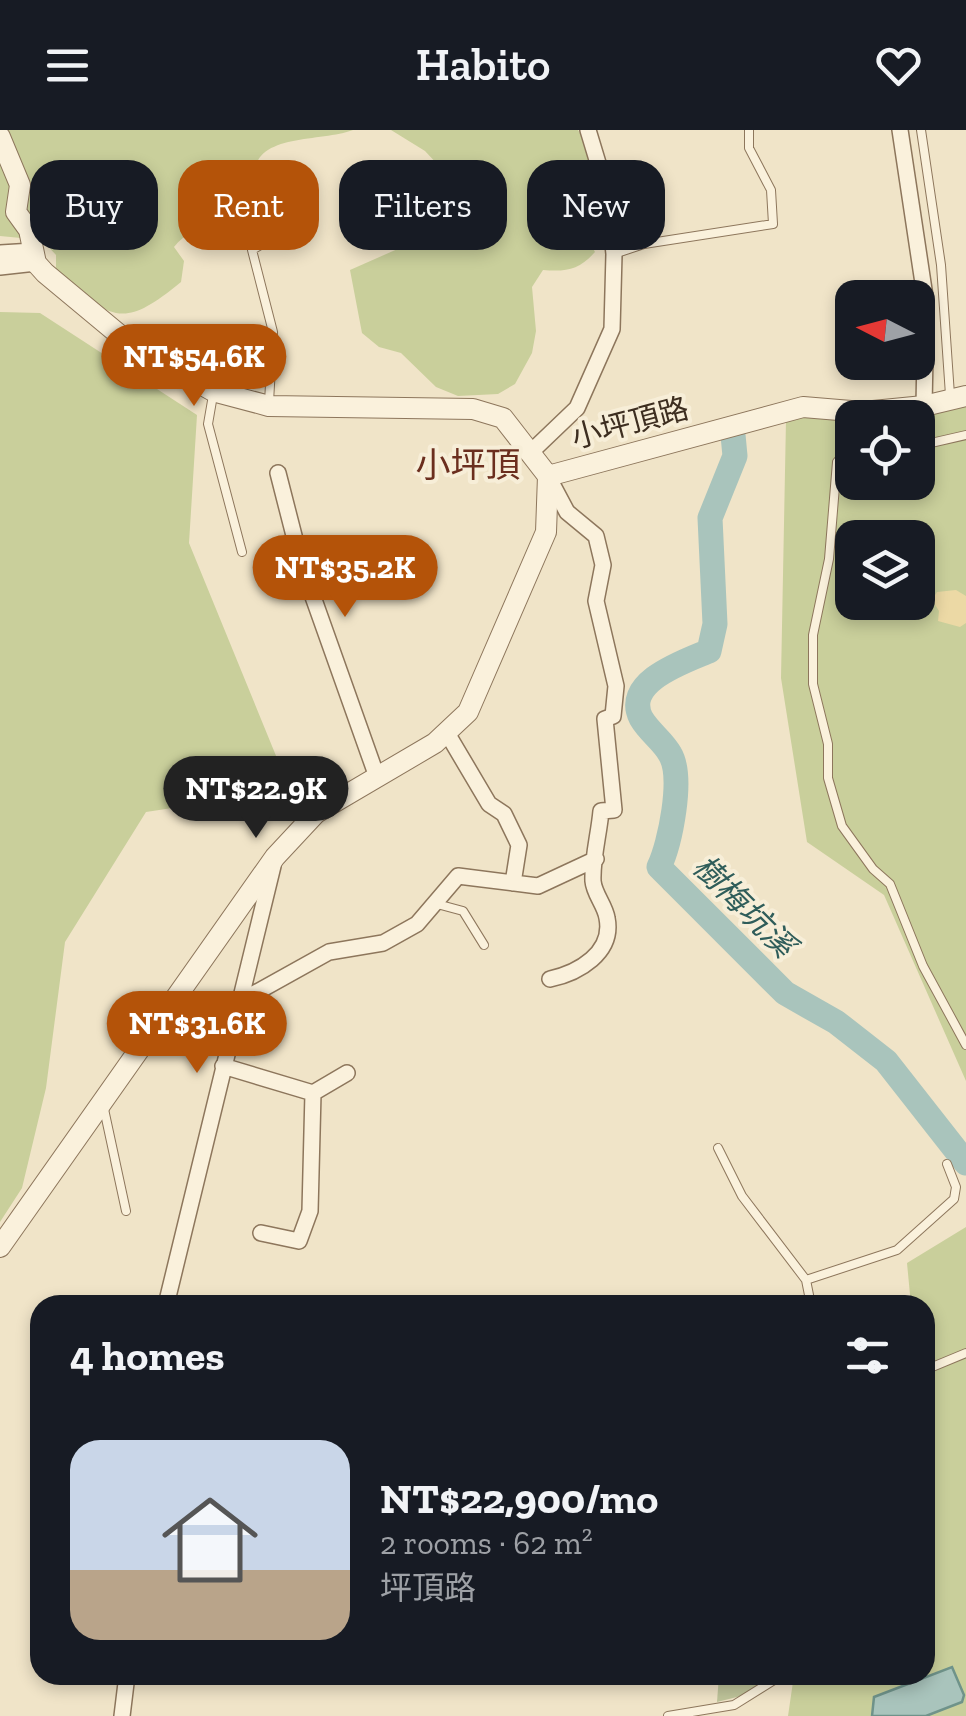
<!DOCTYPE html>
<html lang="en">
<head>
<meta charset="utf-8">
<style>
	:root { --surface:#171b24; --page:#242831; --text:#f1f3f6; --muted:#9ea1a6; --line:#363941; --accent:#b45309 }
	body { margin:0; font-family:"Zilla Slab","Noto Sans TC",serif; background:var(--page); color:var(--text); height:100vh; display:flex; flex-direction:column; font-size:38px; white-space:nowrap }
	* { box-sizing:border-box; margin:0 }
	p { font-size:32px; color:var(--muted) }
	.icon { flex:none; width:55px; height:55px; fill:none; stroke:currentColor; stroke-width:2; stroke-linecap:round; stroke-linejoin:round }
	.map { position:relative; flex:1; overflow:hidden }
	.sheet { position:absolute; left:30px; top:1165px; width:905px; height:390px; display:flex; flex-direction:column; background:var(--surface); border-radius:30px; box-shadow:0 5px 15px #0003 }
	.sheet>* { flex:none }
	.banner { position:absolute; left:30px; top:30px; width:908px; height:90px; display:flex; gap:20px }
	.needle { width:65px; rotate:276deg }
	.buttons { position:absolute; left:835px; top:150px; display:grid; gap:20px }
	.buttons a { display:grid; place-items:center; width:100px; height:100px; border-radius:20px; background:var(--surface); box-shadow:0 5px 15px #0003; font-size:50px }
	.price { position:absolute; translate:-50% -85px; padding:0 22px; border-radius:35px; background:var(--accent); color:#fff; font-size:32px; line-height:65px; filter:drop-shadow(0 2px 5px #0008) }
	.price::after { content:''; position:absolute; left:50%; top:60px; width:30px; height:22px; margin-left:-15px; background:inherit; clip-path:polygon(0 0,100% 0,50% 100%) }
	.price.selected { background:#222; color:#fff }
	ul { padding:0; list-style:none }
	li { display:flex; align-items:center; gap:30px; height:250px; padding:0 40px }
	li+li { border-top:2px solid var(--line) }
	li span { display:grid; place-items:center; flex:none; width:280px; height:200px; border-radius:30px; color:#555 }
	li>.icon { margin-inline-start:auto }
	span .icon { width:120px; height:120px; fill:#fffc; stroke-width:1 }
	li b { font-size:42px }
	h2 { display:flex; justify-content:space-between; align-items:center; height:120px; padding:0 40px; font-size:42px }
	.chip { padding:0 35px; border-radius:30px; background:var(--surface); box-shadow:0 5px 15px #0003; font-size:35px; line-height:90px }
	.chip.selected { background:var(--accent); color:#fff }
	header { display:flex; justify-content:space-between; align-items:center; height:130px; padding:0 40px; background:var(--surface); font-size:45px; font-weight:600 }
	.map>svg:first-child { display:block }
	.green { fill:#c9cf9b; fill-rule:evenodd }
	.sand { fill:#ecd9a5 }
	.cemetery { fill:#bfc49a }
	.water { fill:#a9c4bc; stroke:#6f938a; stroke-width:2.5 }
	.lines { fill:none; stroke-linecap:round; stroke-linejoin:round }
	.river { stroke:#a9c4bc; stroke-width:25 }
	.service-casing { stroke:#8d765c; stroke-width:10 }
	.minor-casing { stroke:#8d765c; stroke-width:18 }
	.tertiary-casing { stroke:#8d765c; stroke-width:22 }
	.service { stroke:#faf1dc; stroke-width:8 }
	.minor { stroke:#faf1dc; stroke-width:15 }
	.tertiary { stroke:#faf1dc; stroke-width:20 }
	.labels { text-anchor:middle; stroke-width:8; stroke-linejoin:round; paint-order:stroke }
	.street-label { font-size:30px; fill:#3d2e20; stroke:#f7eed8 }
	.water-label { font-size:32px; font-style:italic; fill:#2f5d5a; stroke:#f7eed8 }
	.quarter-label { font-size:35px; fill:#6b2e1e; stroke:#f7eed8 }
</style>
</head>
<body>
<header><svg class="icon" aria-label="menu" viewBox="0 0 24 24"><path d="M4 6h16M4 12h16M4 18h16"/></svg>Habito<svg class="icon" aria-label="heart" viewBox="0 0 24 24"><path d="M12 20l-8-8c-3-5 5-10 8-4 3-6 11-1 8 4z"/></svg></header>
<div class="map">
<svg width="966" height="1586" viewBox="0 0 966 1586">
	<rect width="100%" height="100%" fill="#f0e4c8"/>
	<path class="green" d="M0,0h353c-37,14 -121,0 -92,68 -27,22 -64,21 -87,49l10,14 -3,21c-61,50 -67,35 -125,-6v-21l-14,-15 -42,-4z
		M391,0h187l20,30c-26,38 -26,50 -3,92 -16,18 -29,20 -52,18l-11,17 4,44 -4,22 -17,31 -17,10 -40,2 -22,-9 -35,-34 -22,-6 -17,-14 -12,-63 77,-34v-23l12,-47 -14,-15z
		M0,182l40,1 157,102 -8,128 101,247 -144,22 -81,130 -19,146 -24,100 -22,34z
		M966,266v685l-82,-186 -77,-53 -26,-164 5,-258zM852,288h66v64h-66zM852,408h66v64h-66z
		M966,1097v489h-178l6,-41h131v-370h-14l-4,-42z"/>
	<path class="sand" d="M956,460l10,6v27l-6,4 -22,-6 1,-10 -7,-11 5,-8z"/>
	<path class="cemetery" d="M719,1545h58l-32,20 -28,7z"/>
	<path class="water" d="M952,1537l12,28 -2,7 -36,14h-54l2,-19z"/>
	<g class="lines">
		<path class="river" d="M733,305l2,21 -25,62 5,106 -6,27c-26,11 -86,31 -68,67 8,14 22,23 29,36 14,23 0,90 -11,113l126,126 51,29 50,39 80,102"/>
		<g class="service-casing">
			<path id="service" d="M921,0l20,135 9,130
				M614,124l30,-10 129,-20 -2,-34 -22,-42v-18
				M213,265l-5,29 34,128
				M269,272l4,-70 -21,-82 57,-33
				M918,316l48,-11
				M852,321l-6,1 -9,10 -8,97 -16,76v49l15,60v34l14,48 31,43 17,15 33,82 43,79
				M437,774l26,7 21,34
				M104,979l22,102
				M718,1018l24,48 64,84 5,25
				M806,1150l91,-30 57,-51 2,-12 -9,-23
				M848,1175h43
				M925,1240l41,-17
				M668,1586l66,-11 48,-30"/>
		</g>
		<g class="minor-casing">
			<path id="minor" d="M900,0l26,173 -2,103
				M0,123l33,-2
				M0,137l36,-4
				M531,322l46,-44 35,-79 2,-75 -6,-58 -20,-66
				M278,343l23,90 76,214
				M447,603l42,71 15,10 15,31 -6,38
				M550,849c28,-6 64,-26 57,-61 -2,-13 -13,-24 -14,-37 -1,-22 6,-47 8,-70l13,-1 -9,-91 8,-3 3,-30 -20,-85 7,-36 -7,-29 -29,-24 -17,-32
				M241,871l88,-49 54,-9 34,-19 41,-48 80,10 58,-27
				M223,936l90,27 -3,118 -11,30 -38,-8
				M313,963l34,-20
				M166,1175l107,-439
				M122,1586l5,-41"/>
		</g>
		<g class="tertiary-casing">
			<path id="tertiary" d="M0,7l20,48 -4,27 13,18 7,33 9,10 89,74 79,44 56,15 204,3 30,9 45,58
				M548,346l255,-69 60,5 61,-6 42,-10
				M0,1117l275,-390 41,-44 119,-70 33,-31 78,-180 2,-56"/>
		</g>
		<use href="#service" class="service"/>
		<use href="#minor" class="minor"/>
		<use href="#tertiary" class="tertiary"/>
	</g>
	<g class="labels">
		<g class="street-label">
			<text transform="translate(630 293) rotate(-15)" y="10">小坪頂路</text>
		</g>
		<g class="water-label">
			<text transform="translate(744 776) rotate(45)" y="11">樹梅坑溪</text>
		</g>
		<g class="quarter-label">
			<text x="468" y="347">小坪頂</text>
		</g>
	</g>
</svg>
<div class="buttons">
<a><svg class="needle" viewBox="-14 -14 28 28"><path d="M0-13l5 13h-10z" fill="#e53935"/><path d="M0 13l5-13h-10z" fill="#9ea1a6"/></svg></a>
<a><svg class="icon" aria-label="locate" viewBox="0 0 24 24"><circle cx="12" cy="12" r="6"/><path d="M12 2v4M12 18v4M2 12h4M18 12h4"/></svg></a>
<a><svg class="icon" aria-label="layers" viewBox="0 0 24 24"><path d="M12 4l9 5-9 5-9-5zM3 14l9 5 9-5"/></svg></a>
</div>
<b class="price" style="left:194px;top:279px">NT$54.6K</b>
<b class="price" style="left:345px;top:490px">NT$35.2K</b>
<b class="price selected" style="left:256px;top:711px">NT$22.9K</b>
<b class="price" style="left:197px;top:946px">NT$31.6K</b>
<div class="banner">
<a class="chip">Buy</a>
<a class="chip selected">Rent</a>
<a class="chip">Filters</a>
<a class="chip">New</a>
</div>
<section class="sheet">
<h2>4 homes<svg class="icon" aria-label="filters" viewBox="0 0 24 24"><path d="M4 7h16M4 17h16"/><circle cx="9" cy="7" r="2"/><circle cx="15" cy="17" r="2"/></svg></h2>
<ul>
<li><span style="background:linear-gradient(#c9d6e8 65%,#b9a48a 0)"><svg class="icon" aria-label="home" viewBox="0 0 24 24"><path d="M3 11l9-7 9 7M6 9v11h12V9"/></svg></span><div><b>NT$22,900/mo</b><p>2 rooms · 62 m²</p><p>坪頂路</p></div></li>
</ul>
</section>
</div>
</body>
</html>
